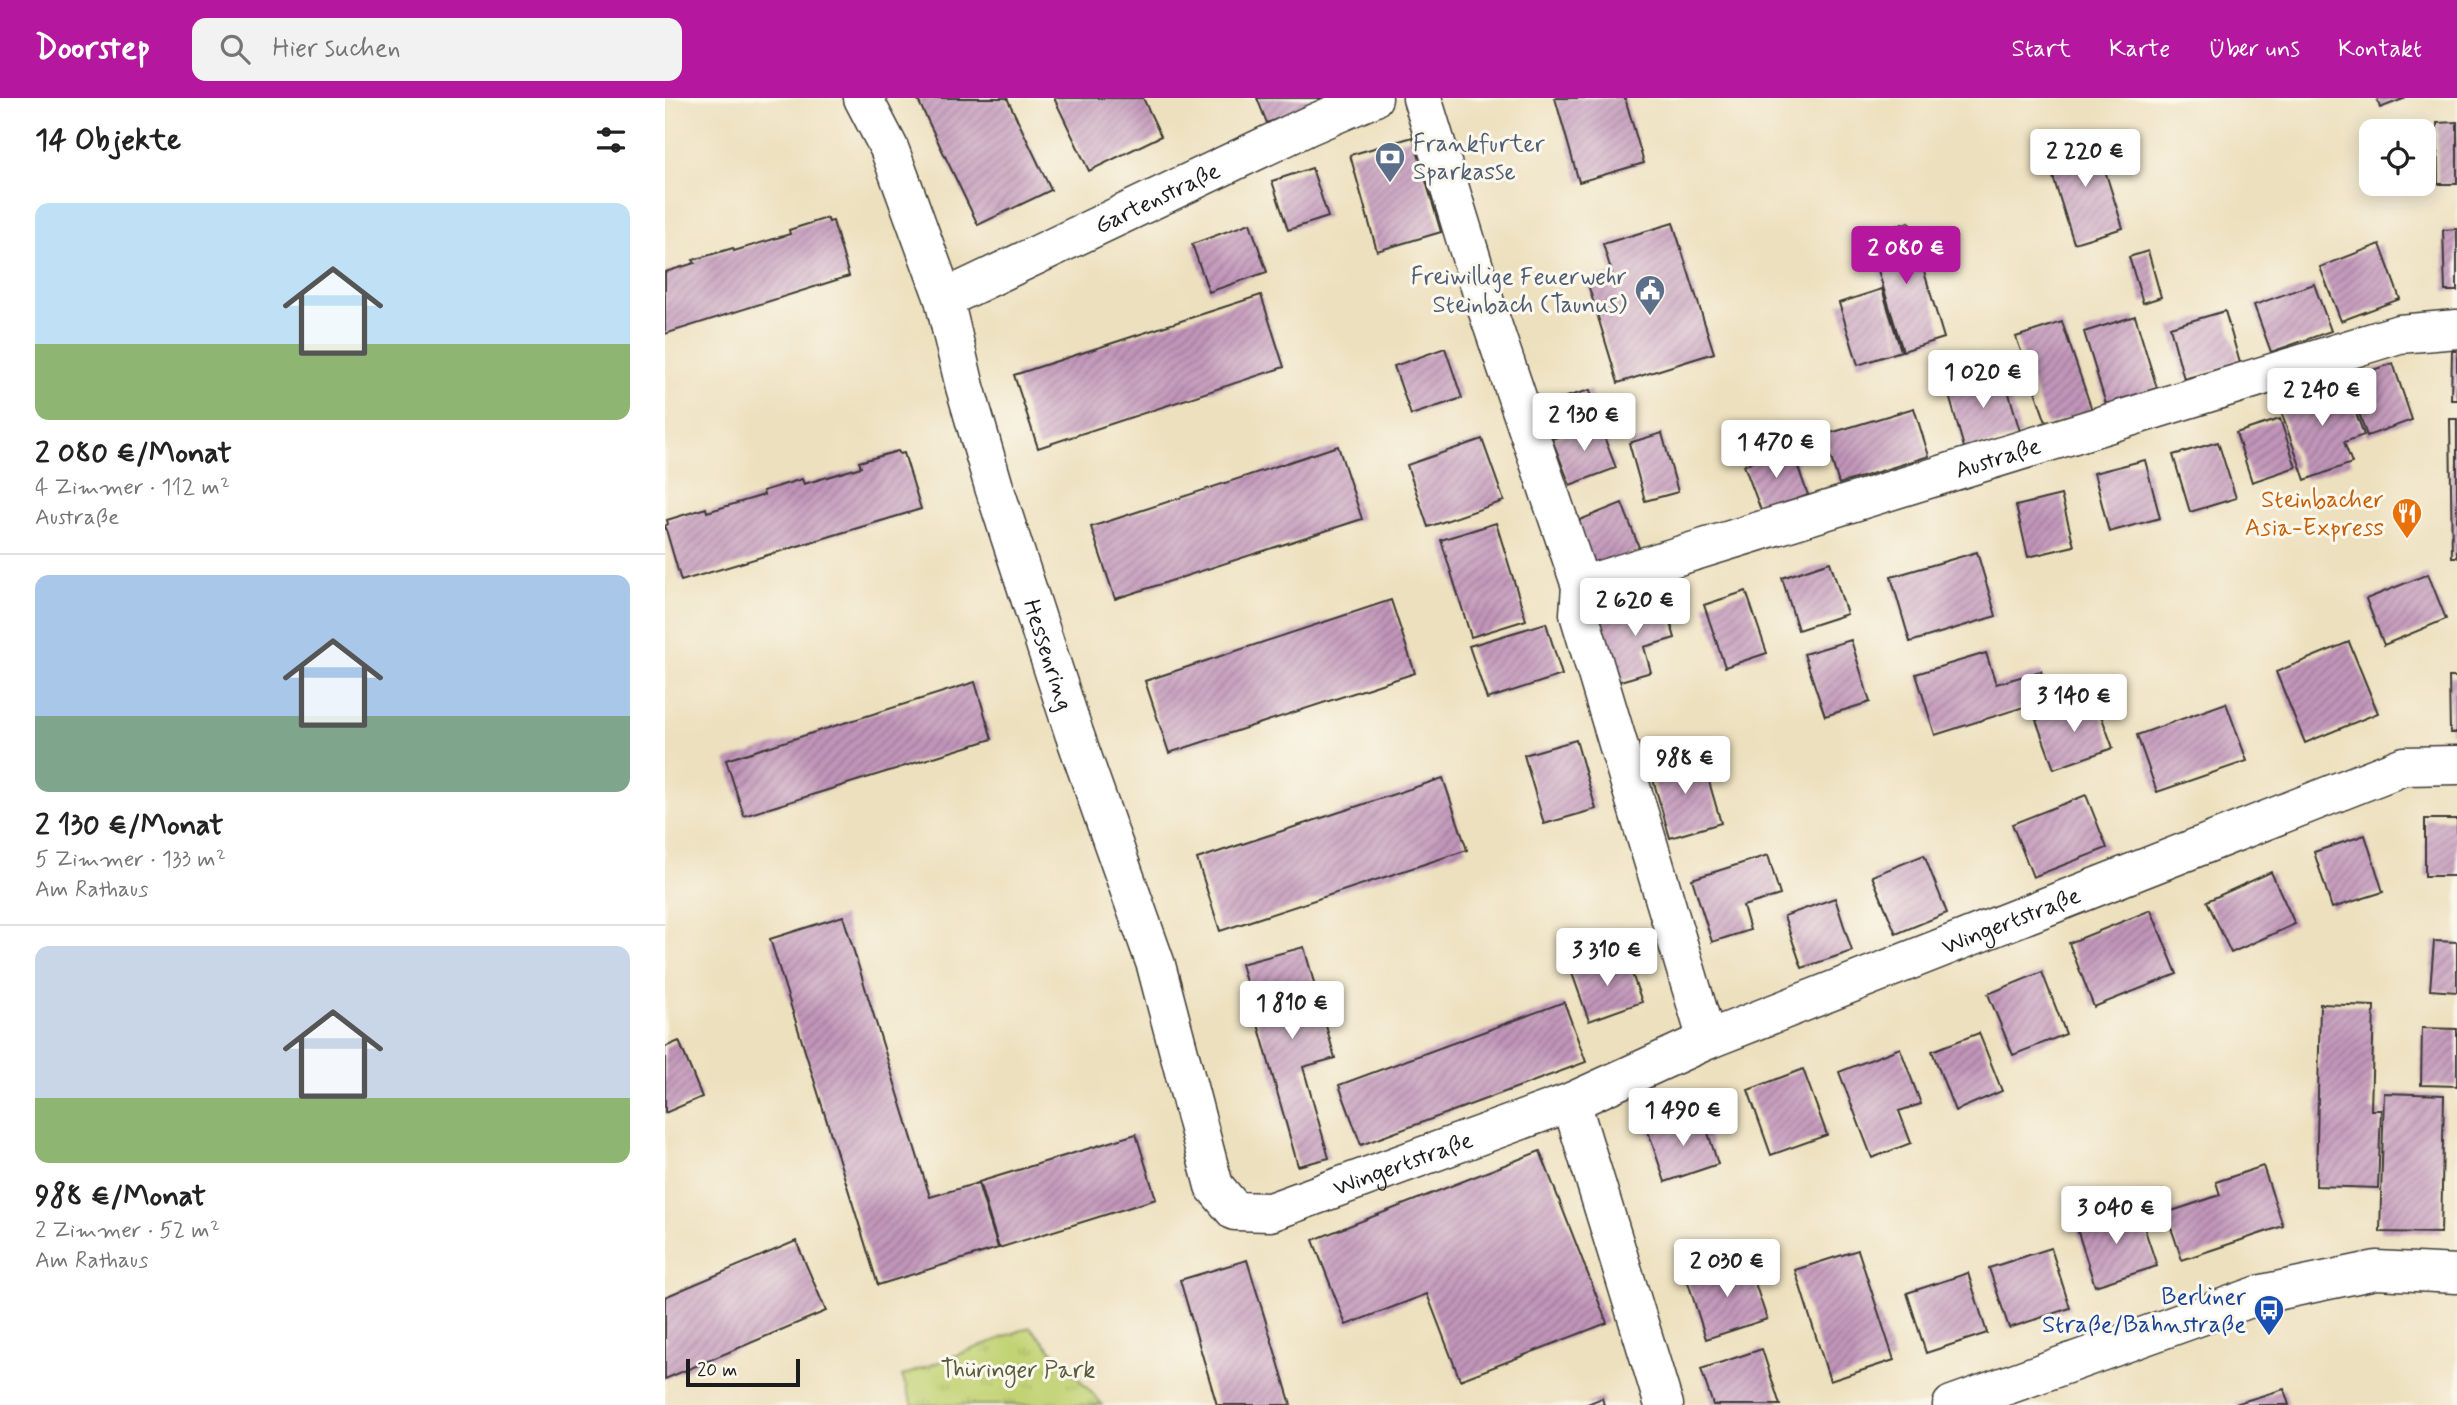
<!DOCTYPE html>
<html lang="de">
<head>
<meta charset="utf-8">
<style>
	:root { --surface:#fff; --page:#f2f2f2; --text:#222; --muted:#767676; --line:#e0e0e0; --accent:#b5179e }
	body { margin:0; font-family:Mynerve,sans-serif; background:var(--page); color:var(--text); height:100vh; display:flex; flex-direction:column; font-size:26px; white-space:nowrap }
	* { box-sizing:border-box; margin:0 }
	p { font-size:23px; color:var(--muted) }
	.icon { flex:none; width:38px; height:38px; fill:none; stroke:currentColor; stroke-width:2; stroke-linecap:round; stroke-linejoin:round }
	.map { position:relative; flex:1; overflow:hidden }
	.panel { display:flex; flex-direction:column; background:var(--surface); width:665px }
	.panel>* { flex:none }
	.controls { position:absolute; left:1694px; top:21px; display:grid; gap:14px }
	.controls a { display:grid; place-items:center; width:77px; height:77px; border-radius:14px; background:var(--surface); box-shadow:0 4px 18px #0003; font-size:35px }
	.scale { position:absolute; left:21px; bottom:18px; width:114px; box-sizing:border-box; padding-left:7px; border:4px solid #1c1c1c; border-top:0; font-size:19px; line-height:24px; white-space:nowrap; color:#1c1c1c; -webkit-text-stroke:5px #fbf7ec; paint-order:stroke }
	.price { position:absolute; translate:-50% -60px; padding:0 16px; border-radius:7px; background:#fff; color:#222; font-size:23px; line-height:46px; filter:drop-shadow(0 2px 4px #0008) }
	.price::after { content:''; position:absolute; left:50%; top:42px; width:21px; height:16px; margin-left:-10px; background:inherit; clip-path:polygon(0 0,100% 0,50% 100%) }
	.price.active { background:var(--accent); color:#fff }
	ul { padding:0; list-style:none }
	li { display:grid; align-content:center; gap:14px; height:371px; padding:0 35px }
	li+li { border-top:2px solid var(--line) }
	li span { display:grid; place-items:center; height:217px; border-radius:14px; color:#555 }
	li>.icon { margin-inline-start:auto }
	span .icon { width:126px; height:126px; fill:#fffc; stroke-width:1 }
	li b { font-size:30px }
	h2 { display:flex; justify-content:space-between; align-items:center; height:84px; padding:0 35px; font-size:30px }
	header { display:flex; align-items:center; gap:42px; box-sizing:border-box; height:98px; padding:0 35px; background:var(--accent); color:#fff }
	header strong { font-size:33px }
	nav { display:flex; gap:38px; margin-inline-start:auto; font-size:24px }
	.search { width:490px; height:63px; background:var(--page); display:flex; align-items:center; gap:18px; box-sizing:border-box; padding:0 24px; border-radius:14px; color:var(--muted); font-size:26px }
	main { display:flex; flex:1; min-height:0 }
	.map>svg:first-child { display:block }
	.park { fill:url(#park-tufts); stroke:#6f7848; stroke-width:2 }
	.building { fill:url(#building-hatch) }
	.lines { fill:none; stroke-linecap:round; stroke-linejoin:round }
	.minor-casing { stroke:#3b3934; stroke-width:41 }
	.minor { stroke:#fff; stroke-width:38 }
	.labels { text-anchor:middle; stroke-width:6; stroke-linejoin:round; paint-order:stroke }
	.service-label { font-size:24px; fill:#4e5e75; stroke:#fbf7ec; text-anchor:start }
	.street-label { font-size:24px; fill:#1c1c1c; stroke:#fbf7ec }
	.food-label { font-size:24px; fill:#c56008; stroke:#fbf7ec; text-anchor:end }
	.transit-label { font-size:24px; fill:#164399; stroke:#fbf7ec; text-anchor:end }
	.park-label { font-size:24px; fill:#565c3b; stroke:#fbf7ec }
</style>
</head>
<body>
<header>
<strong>Doorstep</strong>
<div class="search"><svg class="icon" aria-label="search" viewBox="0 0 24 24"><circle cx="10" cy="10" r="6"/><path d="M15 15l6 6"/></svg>Hier suchen</div>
<nav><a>Start</a><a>Karte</a><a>Über uns</a><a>Kontakt</a></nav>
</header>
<main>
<section class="panel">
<h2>14 Objekte<svg class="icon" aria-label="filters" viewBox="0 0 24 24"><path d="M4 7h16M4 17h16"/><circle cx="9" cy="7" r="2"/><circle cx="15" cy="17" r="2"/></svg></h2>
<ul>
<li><span style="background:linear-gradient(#bfe0f5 65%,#8fb573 0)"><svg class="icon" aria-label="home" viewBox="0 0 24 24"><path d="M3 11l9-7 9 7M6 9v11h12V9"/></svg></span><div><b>2 080 €/Monat</b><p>4 Zimmer · 112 m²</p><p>Austraße</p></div></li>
<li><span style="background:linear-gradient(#a9c7e8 65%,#7fa58c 0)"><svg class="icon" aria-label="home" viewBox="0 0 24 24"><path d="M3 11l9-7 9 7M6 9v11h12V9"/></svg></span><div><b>2 130 €/Monat</b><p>5 Zimmer · 133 m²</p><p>Am Rathaus</p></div></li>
<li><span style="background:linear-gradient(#c9d6e8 70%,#8fb573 0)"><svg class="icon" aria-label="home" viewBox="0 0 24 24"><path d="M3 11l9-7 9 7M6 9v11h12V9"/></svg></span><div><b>988 €/Monat</b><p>2 Zimmer · 52 m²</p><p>Am Rathaus</p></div></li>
</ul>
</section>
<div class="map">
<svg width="1792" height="1307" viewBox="0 0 1792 1307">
	<defs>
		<pattern id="park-tufts" width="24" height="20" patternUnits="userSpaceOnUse" patternTransform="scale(1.75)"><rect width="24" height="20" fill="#c2d375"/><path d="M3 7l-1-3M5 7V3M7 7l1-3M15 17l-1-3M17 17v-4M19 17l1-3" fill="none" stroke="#a6b565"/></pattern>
		<pattern id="building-hatch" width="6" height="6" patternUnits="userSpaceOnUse" patternTransform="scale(1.75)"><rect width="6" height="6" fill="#c195b9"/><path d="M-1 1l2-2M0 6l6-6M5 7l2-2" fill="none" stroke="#9c7996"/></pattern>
	</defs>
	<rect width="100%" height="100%" fill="#fbf7ec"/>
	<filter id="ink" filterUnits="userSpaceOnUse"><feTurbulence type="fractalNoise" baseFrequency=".0143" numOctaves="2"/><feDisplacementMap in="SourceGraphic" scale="14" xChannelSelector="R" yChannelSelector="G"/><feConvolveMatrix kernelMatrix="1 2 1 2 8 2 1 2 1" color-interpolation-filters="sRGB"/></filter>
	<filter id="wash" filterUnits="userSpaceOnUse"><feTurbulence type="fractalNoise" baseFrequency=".00686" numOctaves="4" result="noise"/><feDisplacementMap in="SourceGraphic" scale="28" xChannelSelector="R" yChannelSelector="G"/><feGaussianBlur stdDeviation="1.57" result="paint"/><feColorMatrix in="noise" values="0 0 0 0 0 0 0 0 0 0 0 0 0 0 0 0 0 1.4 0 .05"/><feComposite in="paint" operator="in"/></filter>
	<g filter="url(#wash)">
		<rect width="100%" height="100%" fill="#ede0be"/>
		<path class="park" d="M365,1229l73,78h-190l-11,-29z"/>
		<g id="blocks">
			<path class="building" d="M252,0h90l44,92 -73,35z
				M389,0h89l18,38 -72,35z
				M592,0h66l1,3 -57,22z
				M890,0h70l19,65 -65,19z
				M1712,0h29l-26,10z
				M1792,24v62h-19l-1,-61z
				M1428,34l30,96 -49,15 -26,-82 17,-6 -5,-13z
				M748,39l28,95 -64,19 -27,-96z
				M647,70l16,49 -40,13 -16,-49z
				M162,120l2,4 4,-1 16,55 -184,58v-62l30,-9 -2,-3 40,-12 1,3 56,-17 -1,-4z
				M1244,124l35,116 -41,13 -36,-116z
				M585,125l17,49 -58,20 -17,-48z
				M1008,125l41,130 -96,30 -31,-102 25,-8 -9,-29z
				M1792,131v62h-12l-2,-61z
				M1715,146l20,55 -59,22 -21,-54z
				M1483,153l13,46 -18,6 -14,-46z
				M1649,186l17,47 -60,21 -17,-47z
				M1217,191l19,62 -43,14 -19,-62z
				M596,197l23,72 -246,81 -24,-73z
				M1560,213l15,52 -56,16 -14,-52z
				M1470,218l22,72 -51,16 -22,-72z
				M1397,224l30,88 -45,15 -31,-88z
				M780,250l17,50 -51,17 -17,-49z
				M1787,253h5v49h-6z
				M1728,265l19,57 -45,16 -20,-57z
				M1337,271l19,66 -56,16 -19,-66z
				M1679,282l20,55 -20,7 8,21 -47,17 -27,-77z
				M925,292l8,29 -48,14 -8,-29z
				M1249,310l15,48 -90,28 -15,-49z
				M1615,321l16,48 -44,15 -16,-49z
				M1785,321h7v138h-5z
				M933,323l18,47 -46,17 -18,-46z
				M997,335l16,59 -33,9 -16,-58z
				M817,341l22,62 -76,26 -21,-62z
				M1553,344l18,56 -46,14 -17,-57z
				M673,348l24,73 -247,80 -24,-72z
				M1126,350l17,47 -46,18 -18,-48z
				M233,353l2,3 4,-1 17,56 -240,72 -16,-55 3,-2 -1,-4 39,-12 1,4 57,-17 -1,-4 39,-12 2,5 57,-17 -2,-5z
				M1480,362l15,58 -51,14 -15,-59z
				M1396,397l13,51 -46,11 -12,-51z
				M957,405l18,47 -46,18 -17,-47z
				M831,425l30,97 -55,17 -30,-97z
				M1312,454l19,64 -86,26 -19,-65z
				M1165,464l17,52 -49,16 -16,-52z
				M1763,476l18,45 -62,26 -18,-46z
				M1081,493l21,62 -42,14 -21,-62z
				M726,502l24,73 -246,80 -24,-72z
				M999,502l11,38 -31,9 7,25 -34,10 -18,-63z
				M881,525l16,52 -75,24 -18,-53z
				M1186,542l19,62 -45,14 -21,-62z
				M1684,544l29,71 -73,30 -29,-71z
				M1321,555l10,31 45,-13 8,28 -114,36 -19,-61z
				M1784,579h8v56h-7z
				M310,584l17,57 -248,77 -18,-56z
				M1430,601l18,49 -59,21 -18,-49z
				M1561,605l21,58 -90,31 -20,-57z
				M911,642l20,69 -52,15 -20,-69z
				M1036,656l20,69 -51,15 -20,-69z
				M778,680l24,72 -247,81 -23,-72z
				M1421,697l21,53 -74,29 -21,-53z
				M1760,721h32v57h-32z
				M1700,737l18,57 -51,16 -18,-56z
				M1103,757l12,40 -37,11 7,24 -38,12 -20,-63z
				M1259,757l23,58 -51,21 -24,-58z
				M1606,774l24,52 -64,29 -24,-52z
				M1170,800l17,53 -50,17 -18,-52z
				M1486,812l26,64 -83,33 -25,-64z
				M178,818l87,281 48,-14 20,65 -120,37 -108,-346z
				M1769,843l23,1v50l-27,-2z
				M639,849l31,111 -32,9 26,91 -31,8 -57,-202z
				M960,856l17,48 -53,19 -17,-48z
				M1377,874l24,62 -53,21 -25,-61z
				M899,904l22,60 -225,83 -22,-60z
				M1655,906l54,2 -3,104h10l-3,78 -62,-2z
				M1757,930l35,1v57l-36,-1z
				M1314,935l23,58 -47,20 -23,-60z
				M14,943l23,56 -37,16v-66z
				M1235,950l21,56 -22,7 12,32 -39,15 -33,-86z
				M1138,971l24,66 -56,20 -23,-65z
				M1719,995l60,2 -3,138 -61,-1z
				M1037,1016l16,50 -53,18 -17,-51z
				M471,1036l20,65 -157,49 -20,-66z
				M875,1053l67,172 -147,57 -33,-86 -81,31 -33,-85z
				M1598,1068l20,60 -101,34 -16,-47 54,-18 -4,-13z
				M1472,1108l20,60 -62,20 -19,-60z
				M131,1143l30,70 -161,68v-82z
				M1386,1150l19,60 -61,20 -20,-60z
				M1193,1152l36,110 -64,21 -35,-111z
				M1082,1161l20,60 -61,20 -19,-60z
				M582,1162l26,85 18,60h-74l-37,-125z
				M1303,1175l19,60 -61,20 -19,-60z
				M1097,1251l18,56h-67l-12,-36z
				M1619,1291l5,16h-54v-1z
				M937,1300l2,7h-19z"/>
		</g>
	</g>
	<g filter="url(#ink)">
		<use href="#blocks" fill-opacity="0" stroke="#3b3934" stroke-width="2"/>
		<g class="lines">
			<g class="minor-casing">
				<g id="minor">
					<path id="s1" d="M198,0l26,50 55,151 21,88 29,100 80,246 82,232 58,221 21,25 35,1 301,-110 136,-62 697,-274 53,-1"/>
					<path d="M757,0l64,208 95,280 -2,28 128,426"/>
					<path id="s2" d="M279,201l364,-173 65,-28"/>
					<path id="s3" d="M916,488l818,-252 58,-5"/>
					<path d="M906,1004l93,303"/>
					<path d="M1287,1307l310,-111 114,-24 81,4"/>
				</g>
			</g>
			<use href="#minor" class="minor"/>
		</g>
	</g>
	<defs>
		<g id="bank-pin" transform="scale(1.575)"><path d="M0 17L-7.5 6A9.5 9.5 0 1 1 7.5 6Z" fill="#5c6f8a" stroke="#fbf7ec"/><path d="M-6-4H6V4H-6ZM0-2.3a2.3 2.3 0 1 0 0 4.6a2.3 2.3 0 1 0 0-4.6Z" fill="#fff"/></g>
		<g id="civic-pin" transform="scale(1.575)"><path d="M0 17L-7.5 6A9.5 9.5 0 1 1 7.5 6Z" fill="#5c6f8a" stroke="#fbf7ec"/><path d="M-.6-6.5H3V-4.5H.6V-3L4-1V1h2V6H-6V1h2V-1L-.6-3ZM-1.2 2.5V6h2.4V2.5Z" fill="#fff"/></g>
		<g id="restaurant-pin" transform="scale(1.575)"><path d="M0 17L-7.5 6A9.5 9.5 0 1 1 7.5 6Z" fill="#e8710a" stroke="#fbf7ec"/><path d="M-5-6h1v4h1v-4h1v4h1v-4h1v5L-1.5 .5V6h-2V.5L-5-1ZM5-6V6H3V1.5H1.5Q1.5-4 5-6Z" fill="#fff"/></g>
		<g id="bus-pin" transform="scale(1.575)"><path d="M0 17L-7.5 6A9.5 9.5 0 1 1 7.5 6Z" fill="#1a4fb4" stroke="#fbf7ec"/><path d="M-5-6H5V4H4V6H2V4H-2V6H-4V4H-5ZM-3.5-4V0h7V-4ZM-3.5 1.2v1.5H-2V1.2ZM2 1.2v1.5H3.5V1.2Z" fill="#fff"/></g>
	</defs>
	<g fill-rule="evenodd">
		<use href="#bank-pin" x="725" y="59"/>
		<use href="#civic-pin" x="985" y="192"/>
		<use href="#restaurant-pin" x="1742" y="415"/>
		<use href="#bus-pin" x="1604" y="1212"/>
	</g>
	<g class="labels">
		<g class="service-label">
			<text x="748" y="53">Frankfurter<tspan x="748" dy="28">Sparkasse</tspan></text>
			<text x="962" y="186" text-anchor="end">Freiwillige Feuerwehr<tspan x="962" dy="28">Steinbach (Taunus)</tspan></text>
		</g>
		<g class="street-label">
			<text dy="8" stroke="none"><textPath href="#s2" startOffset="236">Gartenstraße</textPath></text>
			<text dy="8" stroke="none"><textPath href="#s3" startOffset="436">Austraße</textPath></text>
			<text dy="8" stroke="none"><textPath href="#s1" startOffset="588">Hessenring</textPath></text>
			<text dy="8" stroke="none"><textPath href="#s1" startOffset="2009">Wingertstraße</textPath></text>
			<text dy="8" stroke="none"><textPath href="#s1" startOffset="1354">Wingertstraße</textPath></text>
		</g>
		<g class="food-label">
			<text x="1719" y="409">Steinbacher<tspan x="1719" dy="28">Asia-Express</tspan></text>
		</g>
		<g class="transit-label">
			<text x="1581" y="1206">Berliner<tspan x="1581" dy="28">Straße/Bahnstraße</tspan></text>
		</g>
		<g class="park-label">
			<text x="353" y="1279">Thüringer Park</text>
		</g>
	</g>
</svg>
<div class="controls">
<a><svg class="icon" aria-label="locate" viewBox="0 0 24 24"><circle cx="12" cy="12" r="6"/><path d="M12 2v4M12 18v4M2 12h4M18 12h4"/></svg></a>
</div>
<div class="scale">20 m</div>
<b class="price" style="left:1420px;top:91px">2 220 €</b>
<b class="price active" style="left:1241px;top:188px">2 080 €</b>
<b class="price" style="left:1318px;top:312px">1 020 €</b>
<b class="price" style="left:1657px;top:330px">2 240 €</b>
<b class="price" style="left:919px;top:355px">2 130 €</b>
<b class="price" style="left:1111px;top:382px">1 470 €</b>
<b class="price" style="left:970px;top:540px">2 620 €</b>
<b class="price" style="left:1409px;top:636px">3 140 €</b>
<b class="price" style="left:1020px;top:698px">988 €</b>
<b class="price" style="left:942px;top:890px">3 310 €</b>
<b class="price" style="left:627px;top:943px">1 810 €</b>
<b class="price" style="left:1018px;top:1050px">1 490 €</b>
<b class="price" style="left:1451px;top:1148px">3 040 €</b>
<b class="price" style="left:1062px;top:1201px">2 030 €</b>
</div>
</main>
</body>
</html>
